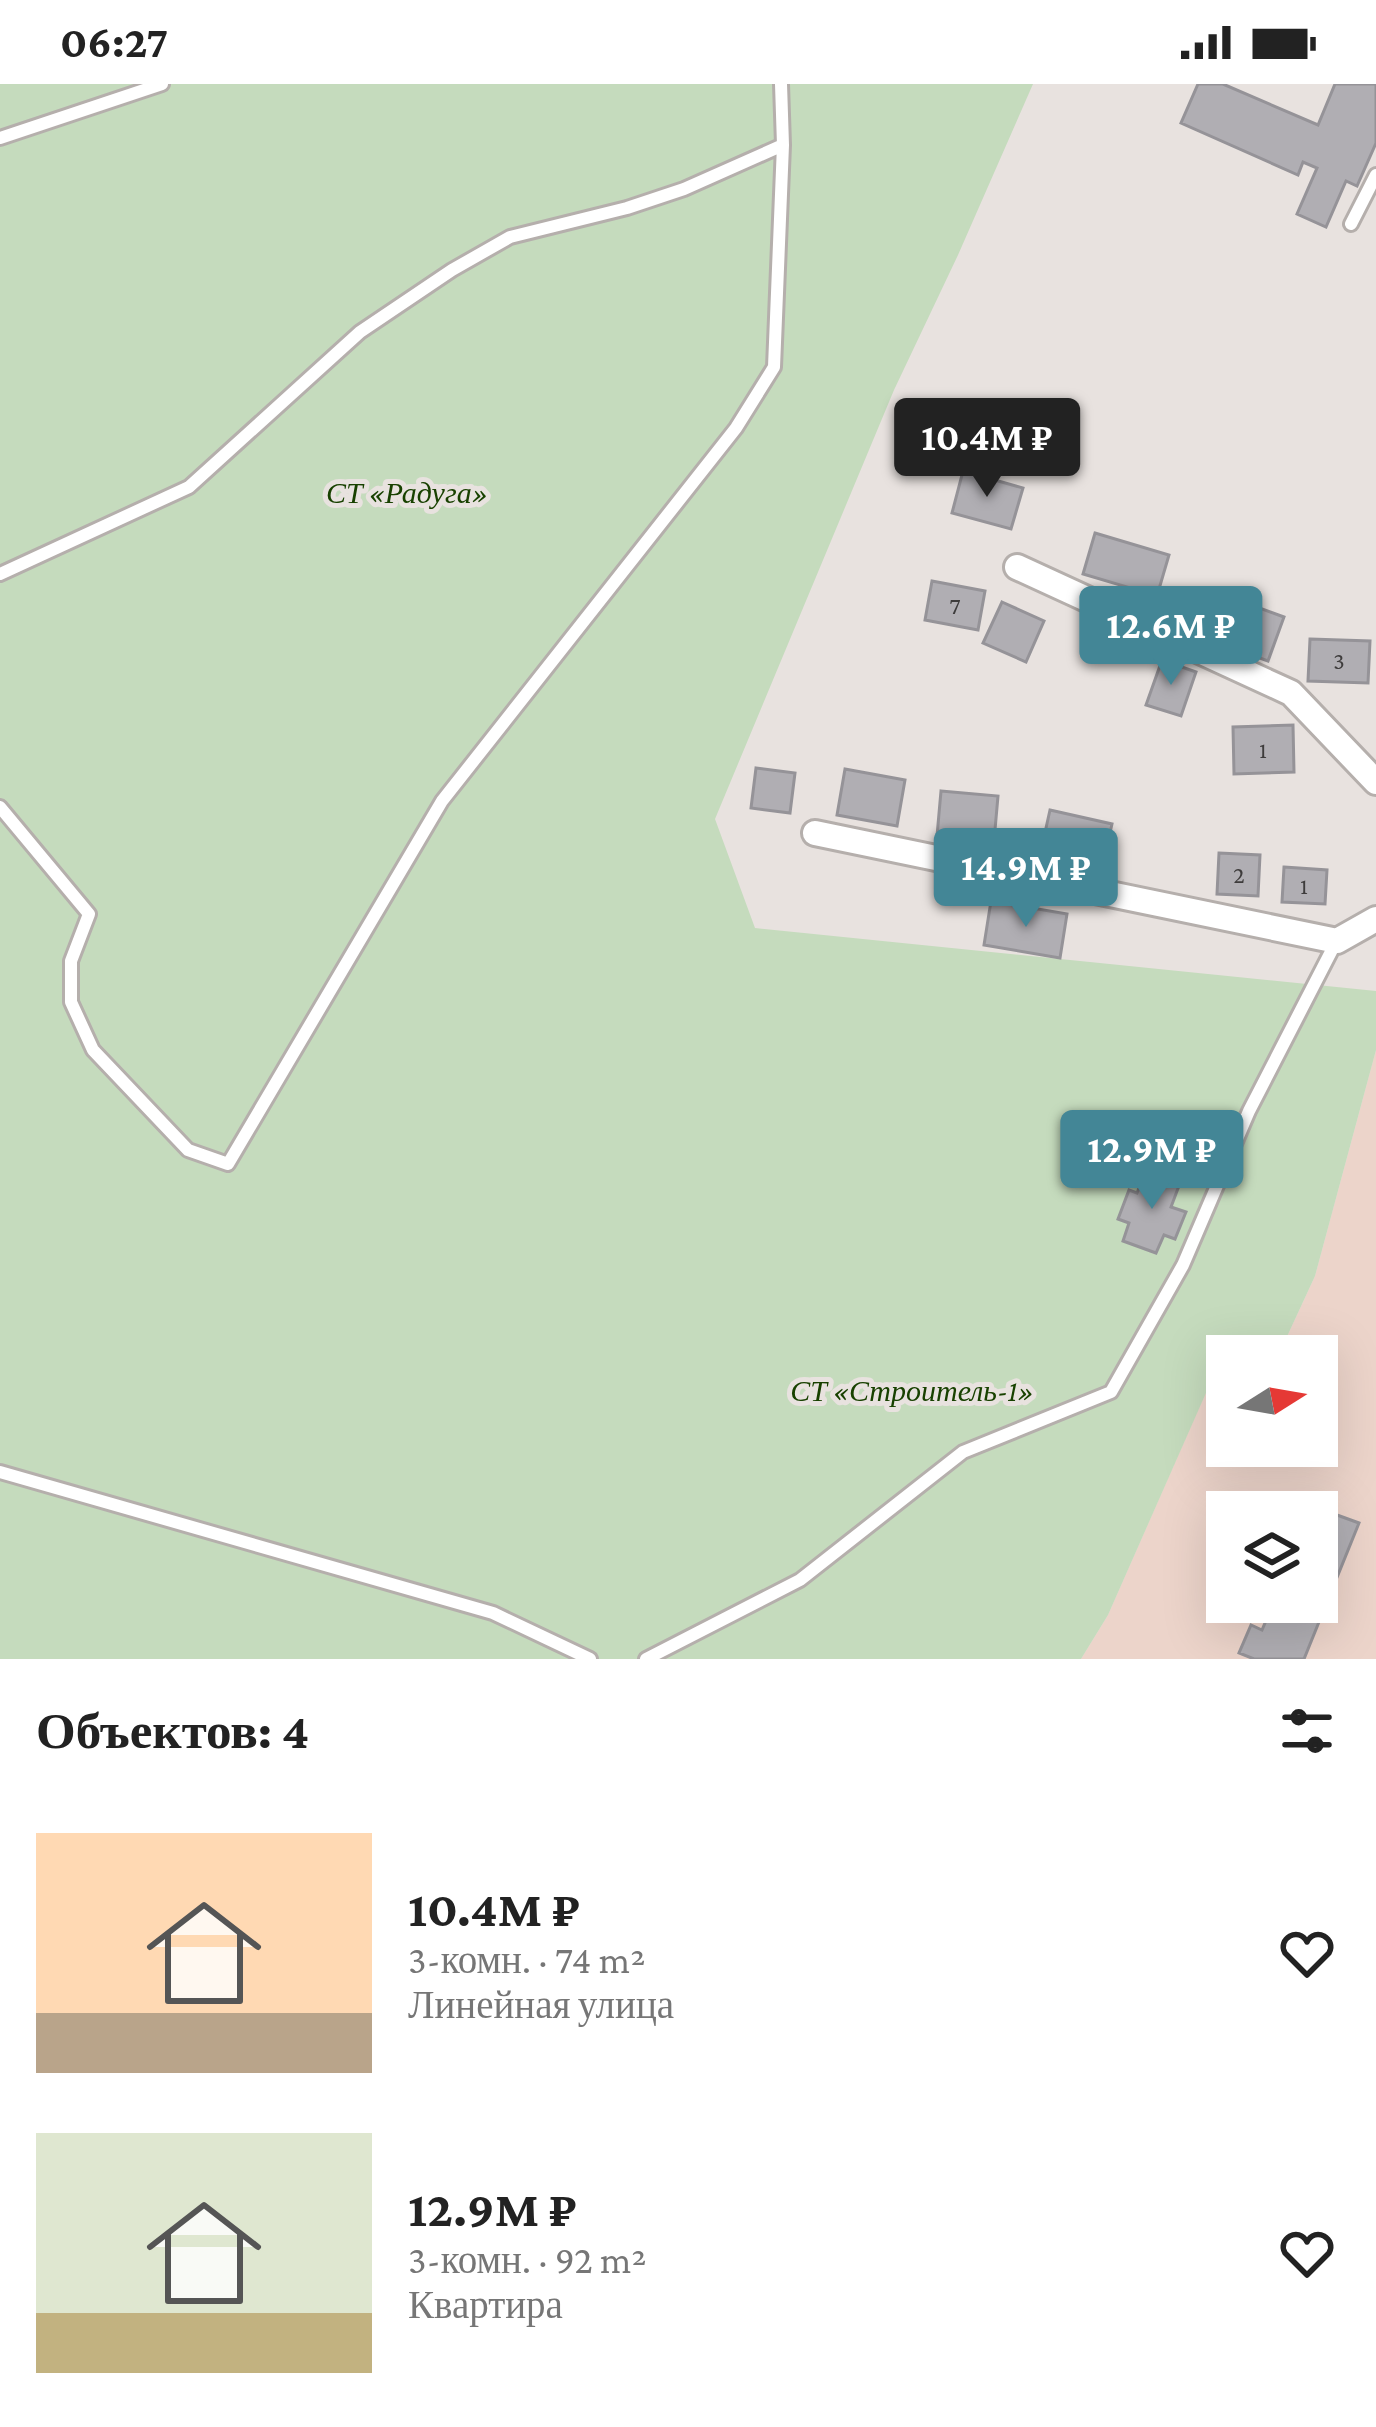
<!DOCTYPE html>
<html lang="ru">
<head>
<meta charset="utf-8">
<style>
	:root { --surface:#fff; --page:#f6f6f6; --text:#222; --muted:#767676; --accent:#438696 }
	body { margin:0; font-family:"Crimson Pro",serif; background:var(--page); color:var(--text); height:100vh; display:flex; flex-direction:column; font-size:45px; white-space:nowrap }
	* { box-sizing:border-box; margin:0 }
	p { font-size:39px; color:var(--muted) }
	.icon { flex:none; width:66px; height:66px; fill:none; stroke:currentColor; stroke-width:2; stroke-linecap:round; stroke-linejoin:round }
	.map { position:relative; height:1575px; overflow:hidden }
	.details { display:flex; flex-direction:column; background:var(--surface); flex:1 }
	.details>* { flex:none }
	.needle { width:78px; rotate:79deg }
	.buttons { position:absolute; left:1206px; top:1251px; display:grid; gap:24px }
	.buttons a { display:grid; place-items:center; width:132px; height:132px; border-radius:0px; background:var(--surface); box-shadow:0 12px 48px #0002; font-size:60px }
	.price { position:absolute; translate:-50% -102px; padding:0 27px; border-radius:12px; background:var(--accent); color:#fff; font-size:39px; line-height:78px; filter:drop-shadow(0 3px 6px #0008) }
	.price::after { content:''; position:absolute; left:50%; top:72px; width:36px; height:27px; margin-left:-18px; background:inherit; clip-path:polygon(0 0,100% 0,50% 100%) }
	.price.current { background:#222; color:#fff }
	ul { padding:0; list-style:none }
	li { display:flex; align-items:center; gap:36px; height:300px; padding:0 36px }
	li span { display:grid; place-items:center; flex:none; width:336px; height:240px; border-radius:0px; color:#555 }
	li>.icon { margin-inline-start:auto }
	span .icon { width:144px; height:144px; fill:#fffc; stroke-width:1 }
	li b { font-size:51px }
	h2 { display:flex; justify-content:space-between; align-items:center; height:144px; padding:0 36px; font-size:51px }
	.status { display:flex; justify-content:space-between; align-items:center; height:84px; padding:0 60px; background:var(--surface); direction:ltr }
	.status svg { height:33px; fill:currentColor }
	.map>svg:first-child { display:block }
	.industrial { fill:#ecd4ca; fill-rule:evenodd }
	.green { fill:#c5dbbd }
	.building { fill:#b0aeb3; stroke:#959398; stroke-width:3 }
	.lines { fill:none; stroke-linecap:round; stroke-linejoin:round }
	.lane-casing { stroke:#b5afac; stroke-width:18 }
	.street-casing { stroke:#b5afac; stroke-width:30 }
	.lane { stroke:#fff; stroke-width:12 }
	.street { stroke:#fff; stroke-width:24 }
	.labels { text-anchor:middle; stroke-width:10; stroke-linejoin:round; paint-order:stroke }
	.number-label { font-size:24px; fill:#3e3c3c }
	.park-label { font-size:30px; font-style:italic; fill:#184100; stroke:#e8e2df }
</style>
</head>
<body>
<div class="status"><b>06:27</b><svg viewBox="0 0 49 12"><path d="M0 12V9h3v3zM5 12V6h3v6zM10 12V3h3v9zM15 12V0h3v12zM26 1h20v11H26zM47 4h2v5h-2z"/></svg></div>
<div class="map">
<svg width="1376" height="1575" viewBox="0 0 1376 1575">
	<rect width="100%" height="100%" fill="#e8e2df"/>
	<path class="industrial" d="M1376,966v609h-295l27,-44 109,-248 10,5v74h90v-90h-39l37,-80zM1227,1428h90v90h-90z"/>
	<path class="green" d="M0,0h1033l-75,171 -64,135 -179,429 40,109 621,63v59l-61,226 -37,80h-51v16l-10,-4 -109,247 -27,44h-1081z"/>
	<path class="building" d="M1198,0h25l95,41 17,-41h41v59l-19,43 -11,-5 -20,46 -29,-13 20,-46 -14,-6 -5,13 -117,-52z
		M963,387l60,17 -12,41 -59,-16z
		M1095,449l74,22 -12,41 -74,-22z
		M932,497l53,10 -7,39 -53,-10z
		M1208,505l76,28 -16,44 -76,-28z
		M1002,518l42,19 -18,41 -43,-19z
		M1310,555l60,2 -2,42 -60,-2z
		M1162,576l34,12 -15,44 -35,-11z
		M1293,641l1,47 -60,2 -1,-47z
		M756,684l39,5 -5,40 -39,-5z
		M845,685l60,11 -8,46 -60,-11z
		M941,707l57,5 -4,45 -57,-5z
		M1050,726l62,14 -10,44 -62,-13z
		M1219,769l41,2 -2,41 -41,-2z
		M1284,783l43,3 -2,34 -43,-2z
		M991,817l76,13 -7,44 -76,-13z
		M1146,1086l34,13 -9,24 15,5 -11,27 -11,-4 -8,18 -33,-12 6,-18 -11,-4 11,-29 8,3z
		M1315,1423l44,16 -55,136h-50l-15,-6 12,-28 11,5 12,-28h43z"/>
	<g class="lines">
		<g class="lane-casing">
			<path id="lane" d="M0,54l162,-54
				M1351,140l25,-49
				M0,490l189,-87 171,-155 92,-62 58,-33 117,-29 57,-19 99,-44
				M0,723l89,107 -18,47v41l22,48 95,100 40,14 214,-363 294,-373 38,-61 9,-222 -2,-61
				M0,1388l493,141 97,46
				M646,1575l154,-79 163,-128 148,-60 72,-127 66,-154 87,-169"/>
		</g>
		<g class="street-casing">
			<path id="street" d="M1017,483l274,126 85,89
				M815,749l522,108 39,-22"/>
		</g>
		<use href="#lane" class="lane"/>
		<use href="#street" class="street"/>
	</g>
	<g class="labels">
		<g class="number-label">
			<text x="955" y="530">7</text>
			<text x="1339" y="585">3</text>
			<text x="1263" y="674">1</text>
			<text x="1239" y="799">2</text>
			<text x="1304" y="810">1</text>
		</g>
		<g class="park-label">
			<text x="407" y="419">СТ «Радуга»</text>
			<text x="912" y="1317">СТ «Строитель-1»</text>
		</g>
	</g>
</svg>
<div class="buttons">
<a><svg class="needle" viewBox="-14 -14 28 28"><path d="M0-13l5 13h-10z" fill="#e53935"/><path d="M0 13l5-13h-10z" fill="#767676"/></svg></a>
<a><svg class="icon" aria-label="layers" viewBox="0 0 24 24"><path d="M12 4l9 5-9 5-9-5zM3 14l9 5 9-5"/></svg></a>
</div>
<b class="price current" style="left:987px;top:416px">10.4M ₽</b>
<b class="price" style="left:1171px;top:604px">12.6M ₽</b>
<b class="price" style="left:1026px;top:846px">14.9M ₽</b>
<b class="price" style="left:1152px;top:1128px">12.9M ₽</b>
</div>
<section class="details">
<h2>Объектов: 4<svg class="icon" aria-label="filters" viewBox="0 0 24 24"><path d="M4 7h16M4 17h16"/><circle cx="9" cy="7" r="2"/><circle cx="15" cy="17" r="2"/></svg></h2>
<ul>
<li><span style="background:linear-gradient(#ffd9b3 75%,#b9a48a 0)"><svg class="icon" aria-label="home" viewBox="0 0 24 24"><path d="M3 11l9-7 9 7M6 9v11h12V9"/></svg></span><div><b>10.4M ₽</b><p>3-комн. · 74 m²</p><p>Линейная улица</p></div><svg class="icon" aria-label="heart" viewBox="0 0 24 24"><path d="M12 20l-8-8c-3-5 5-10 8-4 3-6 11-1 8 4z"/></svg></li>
<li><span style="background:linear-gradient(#dfe7d0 75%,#c2b280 0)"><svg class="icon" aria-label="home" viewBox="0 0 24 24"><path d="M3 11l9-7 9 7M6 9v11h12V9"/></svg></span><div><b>12.9M ₽</b><p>3-комн. · 92 m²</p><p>Квартира</p></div><svg class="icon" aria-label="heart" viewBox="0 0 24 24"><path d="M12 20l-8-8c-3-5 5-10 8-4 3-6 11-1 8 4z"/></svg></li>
</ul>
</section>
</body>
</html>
